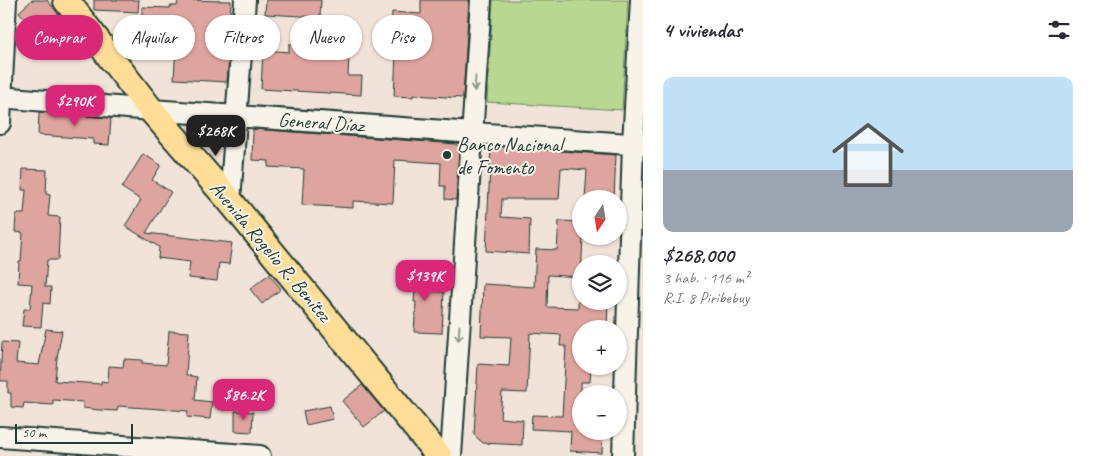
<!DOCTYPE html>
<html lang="es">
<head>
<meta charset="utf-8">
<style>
	:root { --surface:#fff; --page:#f2f2f3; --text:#2b2b33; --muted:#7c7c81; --accent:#db2777 }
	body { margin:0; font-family:Caveat,sans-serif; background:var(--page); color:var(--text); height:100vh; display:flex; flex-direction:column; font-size:19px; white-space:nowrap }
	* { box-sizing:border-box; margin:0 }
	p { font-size:16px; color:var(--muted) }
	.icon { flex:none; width:28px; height:28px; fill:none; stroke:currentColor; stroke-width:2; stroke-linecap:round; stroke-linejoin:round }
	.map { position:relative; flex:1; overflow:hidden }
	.side { display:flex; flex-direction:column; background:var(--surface); width:450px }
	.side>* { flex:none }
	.guide { position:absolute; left:15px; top:15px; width:475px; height:45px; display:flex; gap:10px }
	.needle { width:32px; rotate:192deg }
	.tools { position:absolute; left:572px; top:190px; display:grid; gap:10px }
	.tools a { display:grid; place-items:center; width:55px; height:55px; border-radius:50%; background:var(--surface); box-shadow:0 1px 4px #0004; font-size:25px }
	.scale { position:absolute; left:15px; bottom:12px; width:118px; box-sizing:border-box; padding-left:5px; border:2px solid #1f3d34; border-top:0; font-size:14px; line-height:18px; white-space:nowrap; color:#1f3d34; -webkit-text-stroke:4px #f7f3e8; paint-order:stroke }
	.price { position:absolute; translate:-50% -42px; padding:0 11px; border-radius:10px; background:var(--accent); color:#fff; font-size:16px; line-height:32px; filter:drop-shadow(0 1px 2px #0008) }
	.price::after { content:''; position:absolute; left:50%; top:30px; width:15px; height:11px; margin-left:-8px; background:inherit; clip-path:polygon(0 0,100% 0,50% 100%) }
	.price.current { background:#222; color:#fff }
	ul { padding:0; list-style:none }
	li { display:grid; align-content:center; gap:10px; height:265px; padding:0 20px }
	li span { display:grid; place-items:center; height:155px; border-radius:10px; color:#555 }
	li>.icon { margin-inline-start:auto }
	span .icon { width:90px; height:90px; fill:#fffc; stroke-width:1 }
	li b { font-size:21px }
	h2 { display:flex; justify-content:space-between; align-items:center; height:60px; padding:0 20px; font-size:21px }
	.tag { padding:0 18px; border-radius:22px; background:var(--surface); box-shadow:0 1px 4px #0004; font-size:18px; line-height:45px }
	.tag.current { background:var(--accent); color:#fff }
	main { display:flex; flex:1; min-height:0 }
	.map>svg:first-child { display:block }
	.green { fill:#b8d790; stroke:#6c8a62 }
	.building { fill:#dea49f; stroke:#1f3d34 }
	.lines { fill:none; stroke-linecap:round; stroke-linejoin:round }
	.minor-casing { stroke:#1f3d34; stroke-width:24 }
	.major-casing { stroke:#1f3d34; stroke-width:29 }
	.minor { stroke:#f7f3e8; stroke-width:20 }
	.major { stroke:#ffdd96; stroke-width:25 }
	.oneway { stroke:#8b988e }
	.poi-dot { fill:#1f3d34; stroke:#f7f3e8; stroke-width:2 }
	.labels { text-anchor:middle; stroke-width:4; stroke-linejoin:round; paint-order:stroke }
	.street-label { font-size:20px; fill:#1f3d34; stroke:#f7f3e8 }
	.poi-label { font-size:20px; fill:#1f3d34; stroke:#f7f3e8; text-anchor:start }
</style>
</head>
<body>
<main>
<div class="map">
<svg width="643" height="456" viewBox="0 0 643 456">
	<rect width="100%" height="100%" fill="#f2e3d9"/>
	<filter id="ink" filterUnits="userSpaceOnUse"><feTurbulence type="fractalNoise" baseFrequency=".02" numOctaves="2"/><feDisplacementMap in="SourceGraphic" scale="10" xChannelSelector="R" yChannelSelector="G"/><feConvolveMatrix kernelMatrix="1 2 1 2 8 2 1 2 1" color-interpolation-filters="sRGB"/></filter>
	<g filter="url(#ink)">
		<path class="green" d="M493,0h135l-6,110 -135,-8z"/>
		<path class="building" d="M32,0h15l28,35 -25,23 -16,-18 6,-4 -21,-24z
			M94,0h45l-1,12 -44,-2z
			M178,0l53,1 -2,31h2l-4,50 -53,-3 3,-50 -29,-2v-8h-6v-12l28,1v-2h7z
			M266,0h55l-1,17 -55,-3z
			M421,0h48l-6,98 -50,-3v2l-19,-1 3,-63 -6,-1 1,-20 29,2z
			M330,32l20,1 -2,43h14l-1,19 -100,-6 2,-39 26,2v-8l14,1 -1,8 26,1z
			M39,112l72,6 -2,27 -16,-1v-5l-55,-4z
			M253,129l203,15 3,3 -3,53 -11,-1v-13h-5l1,-23 -46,-3 -2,43 -40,-2v7l-51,-3 2,-36 -36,-2 1,-6 -17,-1z
			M491,146l125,9 -2,44h-29l2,-29 -26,-2 -2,31h-57l-1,18 29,2 -1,35 -43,-3z
			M143,154l18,11 -9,15 19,12 -25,41 86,10 -3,21 -10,-1 -2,18 -29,-3 2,-16 -32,-4 1,-11 -34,-21 16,-26 -19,-12z
			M23,169l24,1 -1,24 4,1 -2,21 12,1 -2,43h-11l-2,27h6l-1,17 -7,-1 -2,24 -19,-1 2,-17h6l2,-25 -14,-1 1,-22h2l2,-28 -8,-1 1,-18h8l2,-24h-4z
			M559,221l22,1v14h2l-2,41 -33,-2 -1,32 31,1v-7h30l-1,28h-26v37h10l-1,16h-9v49h22l-1,22 -32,-2 1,-20 -40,-2 1,-14 30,1 4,-70h-6l1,-11 -31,-2 -3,60 -25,-1 -2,26 23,2 -1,25 -39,-2 -9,-8 4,-71 31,2 2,-29 -30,-1 2,-52 51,3 2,-38 21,1z
			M400,272l33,2 -1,17 12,1 -2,41 -28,-1 2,-30h-2l1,-12 -16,-1z
			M269,274l12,15 -19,15 -12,-15z
			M46,329l16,2 -5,27 -2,23 46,3v-3l7,1 1,-16 14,1 1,-8 18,1v3l24,2 3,-34 20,1 -3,43 11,2 -2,23 17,2 -2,17 -23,-2 1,-6 -70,-5 -1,5 -18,-1 -16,-2v-6l-30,-2v5l-29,-2 -1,5 -12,-1v-14h-3v-12h-8l2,-39 16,1 -2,20 23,2z
			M362,385l22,26 -20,16 -22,-26z
			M330,406l3,13 -27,6 -3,-14z
			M235,411l18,1 -1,20 -17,-1z"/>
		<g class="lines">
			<g class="minor-casing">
				<path id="minor" d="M0,97l151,13 492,35
					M0,123l6,-123
					M230,201l15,-201
					M0,437l260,19
					M451,456l30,-456
					M623,456l10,-312 8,-144"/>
			</g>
			<g class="major-casing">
				<path id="major" d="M66,0l85,110 79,91 209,255"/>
			</g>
			<use href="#minor" class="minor"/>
			<use href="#major" class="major"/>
		</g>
		<defs><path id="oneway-shaft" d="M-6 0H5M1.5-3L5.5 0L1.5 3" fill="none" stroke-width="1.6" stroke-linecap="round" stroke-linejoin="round" transform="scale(1.25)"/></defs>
		<g class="oneway">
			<use href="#oneway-shaft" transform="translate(475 84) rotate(94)"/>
			<use href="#oneway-shaft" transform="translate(459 333) rotate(94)"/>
		</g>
	</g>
	<circle class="poi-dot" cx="447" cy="155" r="5"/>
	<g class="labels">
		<g class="street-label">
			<text transform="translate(321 122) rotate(4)" y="7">General Díaz</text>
			<text transform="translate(271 251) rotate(50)" y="7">Avenida Rogelio R. Benítez</text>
		</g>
		<g class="poi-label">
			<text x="457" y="151">Banco Nacional<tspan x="457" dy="23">de Fomento</tspan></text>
		</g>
	</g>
</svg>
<div class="tools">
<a><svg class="needle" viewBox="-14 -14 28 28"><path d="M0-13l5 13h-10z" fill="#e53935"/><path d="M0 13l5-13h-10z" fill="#7c7c81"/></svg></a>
<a><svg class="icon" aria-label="layers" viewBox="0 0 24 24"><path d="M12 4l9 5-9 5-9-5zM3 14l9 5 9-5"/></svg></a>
<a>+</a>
<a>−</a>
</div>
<div class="scale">50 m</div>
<b class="price" style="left:75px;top:127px">$290K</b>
<b class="price current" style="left:216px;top:157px">$268K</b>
<b class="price" style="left:425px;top:302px">$139K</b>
<b class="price" style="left:244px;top:421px">$86.2K</b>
<div class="guide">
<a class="tag current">Comprar</a>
<a class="tag">Alquilar</a>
<a class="tag">Filtros</a>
<a class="tag">Nuevo</a>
<a class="tag">Piso</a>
</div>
</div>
<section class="side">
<h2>4 viviendas<svg class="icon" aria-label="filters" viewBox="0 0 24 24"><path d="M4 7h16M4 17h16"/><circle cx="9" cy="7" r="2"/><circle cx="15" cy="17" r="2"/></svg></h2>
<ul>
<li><span style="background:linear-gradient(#bfe0f5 60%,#9aa5b1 0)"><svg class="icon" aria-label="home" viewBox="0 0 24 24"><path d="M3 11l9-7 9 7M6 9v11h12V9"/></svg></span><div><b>$268,000</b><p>3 hab. · 116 m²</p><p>R.I. 8 Piribebuy</p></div></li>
</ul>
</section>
</main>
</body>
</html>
